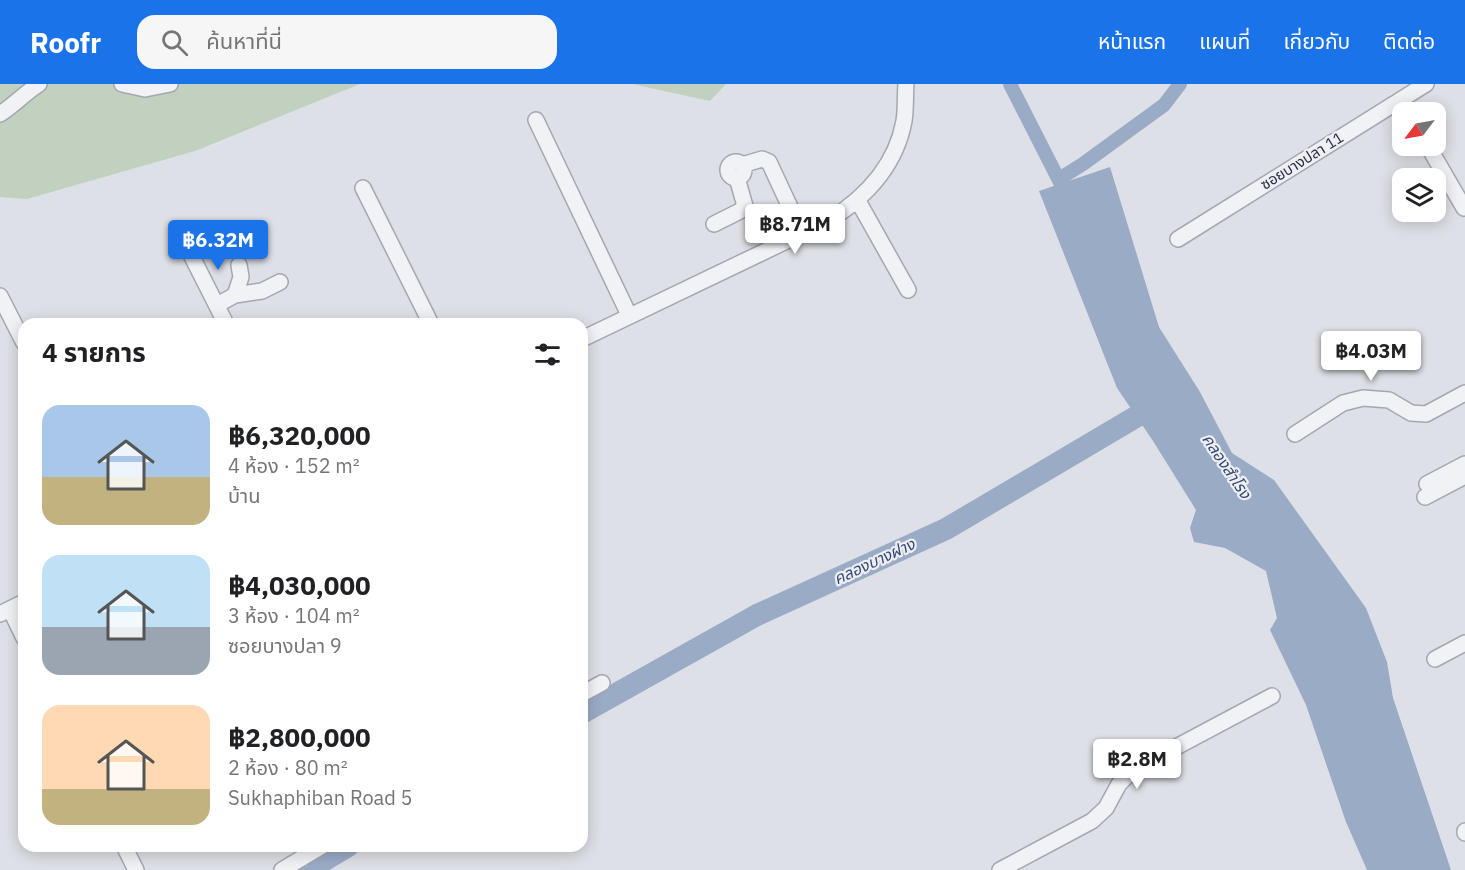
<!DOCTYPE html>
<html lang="th">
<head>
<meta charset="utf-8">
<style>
	:root { --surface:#fff; --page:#f6f6f6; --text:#202124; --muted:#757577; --accent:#1a73e8 }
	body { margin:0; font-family:"IBM Plex Sans","Noto Sans Thai",sans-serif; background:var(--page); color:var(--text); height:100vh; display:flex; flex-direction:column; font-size:22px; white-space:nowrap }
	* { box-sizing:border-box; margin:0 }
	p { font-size:20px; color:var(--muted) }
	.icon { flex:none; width:33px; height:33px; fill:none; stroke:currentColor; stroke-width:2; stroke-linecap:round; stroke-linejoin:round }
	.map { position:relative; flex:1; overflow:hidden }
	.side { position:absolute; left:18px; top:234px; width:570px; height:534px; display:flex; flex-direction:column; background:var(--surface); border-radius:18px; box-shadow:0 3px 15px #0003 }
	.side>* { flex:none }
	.needle { width:39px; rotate:238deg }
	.tools { position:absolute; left:1392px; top:18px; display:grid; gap:12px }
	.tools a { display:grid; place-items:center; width:54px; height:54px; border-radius:12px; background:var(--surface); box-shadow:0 3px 15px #0003; font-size:30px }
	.price { position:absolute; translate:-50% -51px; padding:0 14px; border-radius:6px; background:#fff; color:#222; font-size:20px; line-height:39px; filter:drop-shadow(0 2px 3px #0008) }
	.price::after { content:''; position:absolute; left:50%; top:36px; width:18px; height:14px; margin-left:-9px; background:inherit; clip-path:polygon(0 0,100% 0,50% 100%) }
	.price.selected { background:var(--accent); color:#fff }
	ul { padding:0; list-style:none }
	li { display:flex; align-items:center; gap:18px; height:150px; padding:0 24px }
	li span { display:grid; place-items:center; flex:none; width:168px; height:120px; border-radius:18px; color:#555 }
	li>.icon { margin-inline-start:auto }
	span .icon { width:72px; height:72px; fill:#fffc; stroke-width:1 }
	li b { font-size:26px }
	h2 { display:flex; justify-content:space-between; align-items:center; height:72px; padding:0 24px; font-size:26px }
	header { display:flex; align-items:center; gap:36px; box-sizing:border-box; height:84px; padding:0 30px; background:var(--accent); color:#fff }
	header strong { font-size:28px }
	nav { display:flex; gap:33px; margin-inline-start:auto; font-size:21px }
	.search { width:420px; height:54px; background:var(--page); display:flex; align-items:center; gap:15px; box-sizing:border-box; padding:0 21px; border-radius:18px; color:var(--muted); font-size:22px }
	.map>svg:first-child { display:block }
	.green { fill:#c2d0bf }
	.water { fill:#9aabc5 }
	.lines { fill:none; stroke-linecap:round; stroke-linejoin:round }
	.canal { stroke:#9aabc5; stroke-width:14 }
	.river { stroke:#9aabc5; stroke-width:22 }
	.minor-casing { stroke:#a4a7b1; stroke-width:18 }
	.minor { stroke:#f0f2f5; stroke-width:15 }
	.labels { text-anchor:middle; stroke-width:4.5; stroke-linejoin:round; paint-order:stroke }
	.street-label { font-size:15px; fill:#282d3d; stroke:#edeff5 }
	.water-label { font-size:16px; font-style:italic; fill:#34486e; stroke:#edeff5 }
</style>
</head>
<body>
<header>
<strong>Roofr</strong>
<div class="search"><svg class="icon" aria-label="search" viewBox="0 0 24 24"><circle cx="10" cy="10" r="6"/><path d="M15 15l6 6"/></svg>ค้นหาที่นี่</div>
<nav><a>หน้าแรก</a><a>แผนที่</a><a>เกี่ยวกับ</a><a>ติดต่อ</a></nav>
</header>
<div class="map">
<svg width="1465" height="786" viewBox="0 0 1465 786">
	<rect width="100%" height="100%" fill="#dee0e7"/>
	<path class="green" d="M0,0h360l-165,67 -168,48 -27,-2z
		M632,0h94l-16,17z"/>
	<path class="water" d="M1110,83l49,160 41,65 32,61 42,27 92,128 21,54 6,36 58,172h-84l-21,-48 -40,-117 -36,-75 7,-12 -11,-47 -41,-23 -31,-6 -4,-14 6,-18 -43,-69 -36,-53 -78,-197z"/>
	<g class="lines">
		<path class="canal" d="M1010,0l59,116
			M1059,95l24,-15 81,-59 16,-21"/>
		<path class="river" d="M582,629l175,-98 189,-86 215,-127
			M308,786l40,-24"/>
		<g class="minor-casing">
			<path id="minor" d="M122,0l23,5 25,-5
				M0,30c14,-9 25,-21 39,-30
				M536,36l93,195
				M1428,62l36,62
				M728 86a8 8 0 1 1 16 0a8 8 0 1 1-16 0Z
				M742,81l20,-6 7,3 33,71
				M363,104l68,136
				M858,117l50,89
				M714,140l26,-13 5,-5 -8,-28
				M180,149l46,91
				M1178,155l248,-155
				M235,211l6,-18 -2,-12
				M0,212l24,47
				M217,221l18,-10 27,-4 18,-9
				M582,255l246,-118c37,-23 68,-56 76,-100 2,-12 1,-25 2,-37
				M1295,350l48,-31 20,-5 26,2 22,13 15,1 39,-21
				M1427,400l38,-20
				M1425,413l40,-21
				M10,525l14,29
				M0,530l24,-12
				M1435,575l30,-16
				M582,610l20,-11
				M1465,747v2
				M124,762l12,24
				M282,786l40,-24
				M1000,786l92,-49 14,-13 13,-24 14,-14 139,-74"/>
		</g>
		<use href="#minor" class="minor"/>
	</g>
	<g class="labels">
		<g class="street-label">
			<text transform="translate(1302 77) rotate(-32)" y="5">ซอยบางปลา 11</text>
		</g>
		<g class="water-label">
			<text transform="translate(1227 382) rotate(56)" y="6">คลองสำโรง</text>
			<text transform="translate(874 477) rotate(-25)" y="6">คลองบางฝาง</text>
		</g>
	</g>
</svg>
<div class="tools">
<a><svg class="needle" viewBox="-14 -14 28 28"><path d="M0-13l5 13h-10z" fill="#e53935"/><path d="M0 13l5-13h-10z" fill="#757577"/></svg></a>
<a><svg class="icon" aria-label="layers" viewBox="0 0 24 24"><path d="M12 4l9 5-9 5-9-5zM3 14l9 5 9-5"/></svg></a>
</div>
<b class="price" style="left:795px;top:171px">฿8.71M</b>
<b class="price selected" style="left:218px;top:187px">฿6.32M</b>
<b class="price" style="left:1371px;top:298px">฿4.03M</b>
<b class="price" style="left:1137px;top:706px">฿2.8M</b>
<section class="side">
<h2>4 รายการ<svg class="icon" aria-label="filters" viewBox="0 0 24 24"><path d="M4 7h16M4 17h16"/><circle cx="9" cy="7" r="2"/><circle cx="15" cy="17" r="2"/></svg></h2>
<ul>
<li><span style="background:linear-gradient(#a9c7e8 60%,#c2b280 0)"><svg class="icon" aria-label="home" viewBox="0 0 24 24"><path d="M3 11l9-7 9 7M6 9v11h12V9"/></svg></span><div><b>฿6,320,000</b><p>4 ห้อง · 152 m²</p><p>บ้าน</p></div></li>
<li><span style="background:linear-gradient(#bfe0f5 60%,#9aa5b1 0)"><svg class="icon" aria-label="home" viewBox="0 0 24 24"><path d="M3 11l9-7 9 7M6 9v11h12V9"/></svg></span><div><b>฿4,030,000</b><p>3 ห้อง · 104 m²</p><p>ซอยบางปลา 9</p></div></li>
<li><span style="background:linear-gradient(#ffd9b3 70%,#c2b280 0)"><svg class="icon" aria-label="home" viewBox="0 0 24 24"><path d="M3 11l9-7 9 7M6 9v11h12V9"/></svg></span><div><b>฿2,800,000</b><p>2 ห้อง · 80 m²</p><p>Sukhaphiban Road 5</p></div></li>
</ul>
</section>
</div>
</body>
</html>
